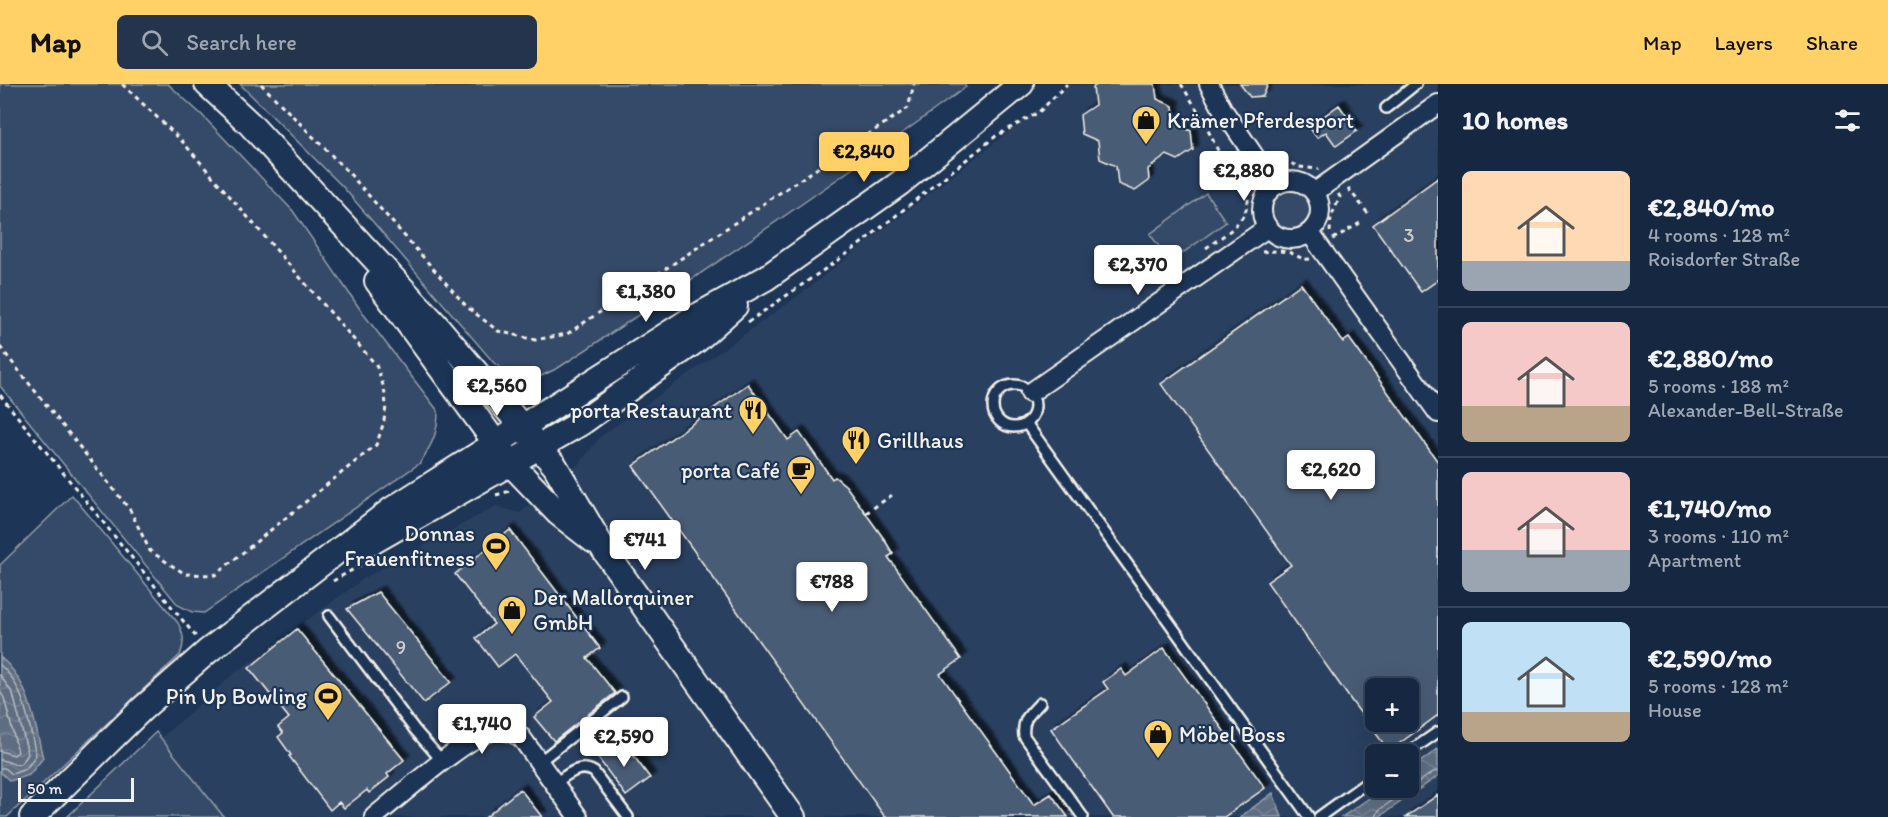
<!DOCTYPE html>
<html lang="en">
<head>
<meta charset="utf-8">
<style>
	:root { --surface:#162841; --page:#23344c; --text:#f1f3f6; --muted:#9ea6b1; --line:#35445a; --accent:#ffd166 }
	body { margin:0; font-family:Itim,sans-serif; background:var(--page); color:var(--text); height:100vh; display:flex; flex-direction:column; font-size:22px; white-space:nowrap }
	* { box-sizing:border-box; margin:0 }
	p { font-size:20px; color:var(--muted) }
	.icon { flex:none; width:33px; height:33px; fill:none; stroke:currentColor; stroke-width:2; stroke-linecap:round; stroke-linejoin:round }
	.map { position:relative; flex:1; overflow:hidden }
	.sheet { display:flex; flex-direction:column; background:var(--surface); width:450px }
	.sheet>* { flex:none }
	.fabs { position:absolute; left:1365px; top:594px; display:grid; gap:12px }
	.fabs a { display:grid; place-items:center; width:54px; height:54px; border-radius:9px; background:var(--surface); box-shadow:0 6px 24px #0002,0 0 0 2px var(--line); font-size:30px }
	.scale { position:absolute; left:18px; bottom:15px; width:116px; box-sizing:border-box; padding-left:6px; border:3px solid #f4f1e8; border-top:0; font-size:16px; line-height:21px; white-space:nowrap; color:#f4f1e8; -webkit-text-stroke:4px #1d3557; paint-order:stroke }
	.price { position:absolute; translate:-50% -51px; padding:0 14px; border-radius:6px; background:#fff; color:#222; font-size:20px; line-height:39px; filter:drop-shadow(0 2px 3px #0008) }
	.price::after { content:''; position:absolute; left:50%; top:36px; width:18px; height:14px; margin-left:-9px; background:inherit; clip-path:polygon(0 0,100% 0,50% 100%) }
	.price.selected { background:var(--accent); color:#111 }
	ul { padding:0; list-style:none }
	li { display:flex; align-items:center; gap:18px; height:150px; padding:0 24px }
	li+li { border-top:2px solid var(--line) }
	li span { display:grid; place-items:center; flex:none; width:168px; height:120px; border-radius:9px; color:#555 }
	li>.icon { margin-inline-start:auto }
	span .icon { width:72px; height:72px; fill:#fffc; stroke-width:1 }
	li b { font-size:26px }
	h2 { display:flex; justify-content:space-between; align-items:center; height:72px; padding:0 24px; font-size:26px }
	header { display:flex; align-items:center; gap:36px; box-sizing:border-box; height:84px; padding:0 30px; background:var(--accent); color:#111 }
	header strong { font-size:28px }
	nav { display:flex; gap:33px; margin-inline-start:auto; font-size:21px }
	.search { width:420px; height:54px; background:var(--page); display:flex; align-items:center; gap:15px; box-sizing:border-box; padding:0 21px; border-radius:9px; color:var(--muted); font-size:22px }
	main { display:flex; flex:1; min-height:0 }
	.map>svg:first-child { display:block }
	.built { fill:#2a4060; fill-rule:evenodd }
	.green { fill:#354a67; stroke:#949ea8; stroke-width:1.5 }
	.water { fill:url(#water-waves); stroke:#9aa2ab; stroke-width:1.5 }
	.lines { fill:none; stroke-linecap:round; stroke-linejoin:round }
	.shore { stroke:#b8bcbf; stroke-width:1.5 }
	.building { fill:#485b74; stroke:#f4f1e8; stroke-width:1.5; fill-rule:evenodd; filter:url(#shadow) }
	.lane-casing { stroke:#f4f1e8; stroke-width:14 }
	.street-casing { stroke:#f4f1e8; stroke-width:22 }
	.secondary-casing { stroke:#f4f1e8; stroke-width:28 }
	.path { stroke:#f4f1e8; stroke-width:3; stroke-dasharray:4.5 4.5; stroke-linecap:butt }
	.lane { stroke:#1d3557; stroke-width:9 }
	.street { stroke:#1d3557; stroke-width:18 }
	.secondary { stroke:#1d3557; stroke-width:24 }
	.labels { text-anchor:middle; stroke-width:4.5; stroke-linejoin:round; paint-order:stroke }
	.number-label { font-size:20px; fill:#c9cccb }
	.poi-label { font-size:22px; fill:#f4f1e8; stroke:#1d3557; text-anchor:start }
</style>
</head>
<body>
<header>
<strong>Map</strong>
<div class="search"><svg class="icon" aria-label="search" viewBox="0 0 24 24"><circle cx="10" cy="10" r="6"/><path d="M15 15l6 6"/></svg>Search here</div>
<nav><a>Map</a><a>Layers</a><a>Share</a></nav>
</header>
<main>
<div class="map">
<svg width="1438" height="733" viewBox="0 0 1438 733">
	<defs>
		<pattern id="water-waves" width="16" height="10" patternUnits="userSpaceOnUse" patternTransform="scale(1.5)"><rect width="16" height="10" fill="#5e6d82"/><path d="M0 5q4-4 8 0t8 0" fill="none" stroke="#768294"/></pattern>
		<filter id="shadow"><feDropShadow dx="5.5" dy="-5.5" stdDeviation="1.5" flood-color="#0009"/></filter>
	</defs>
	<rect width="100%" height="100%" fill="#1d3557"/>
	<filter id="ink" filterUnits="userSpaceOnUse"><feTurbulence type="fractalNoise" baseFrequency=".0167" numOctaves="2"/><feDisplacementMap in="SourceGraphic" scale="12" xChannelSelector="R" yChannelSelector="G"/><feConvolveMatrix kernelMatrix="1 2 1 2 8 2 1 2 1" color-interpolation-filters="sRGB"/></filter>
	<g filter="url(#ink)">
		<path class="built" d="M1070,0h368v733h-1214l-63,-79 70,-62 135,-99 130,-71 24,7 60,-50 20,-26 198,-141zM1376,604h32v34h-32zM1376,670h32v34h-32z"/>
		<path class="green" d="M0,0h168l34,31 91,96 69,101 76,99c0,23 -6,33 -18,52l-216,150 -12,-1 -14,-7 -178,-219z
			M240,0h724l2,3c-134,98 -270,191 -408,281l-23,11 -23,-4 -18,-12 -151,-176z
			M1270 125a20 20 0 1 1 40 0a20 20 0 1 1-40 0Z
			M1206,109l20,29 -56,40 -20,-28z
			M72,411l106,128c6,11 7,20 2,32l-173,162h-7v-252z
			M156,648l68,85h-157z"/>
		<path class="water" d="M0,573c30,24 34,65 43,101l-14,17 -19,6 -10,-9z
			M1438,665v27l-59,41h-37l42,-29h24l1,-18z
			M1273,709l9,24h-42z"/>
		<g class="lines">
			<path class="shore" d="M0,581c25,20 29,61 36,90l-10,14 -14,5 -7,-6h-5
				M0,591l13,19 15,60c-11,19 -13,7 -28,6
				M0,607l4,7 14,54 -4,3 -14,-4
				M1376,733l3,-7 54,-38 5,-1"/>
		</g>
		<path class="building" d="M1098,0h57l2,15 16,7 2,18 16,7 2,19 -15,10 -11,-5 -19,14 1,12 -14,10 -17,-7 -2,-18 -16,-7 -2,-18 -16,-7 -2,-19 15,-10 -2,-18z
			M1240,0h28l-5,12 -13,1z
			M1339,21l18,26 -21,15 -10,-14 -9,6 -8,-11z
			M1438,94v102l-17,12 -48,-67z
			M1301,200l42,58 6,-4 89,124v253l-49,36 -36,-48 -86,-121 24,-17 -130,-181zM1376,604h32v34h-32z
			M748,300l40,56 11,-8 33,47 3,-2 11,9 38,53 9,15 -5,3 73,102 -21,15 94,131 17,-11 17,23h-183l-252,-351z
			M510,446l90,118 -13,10 28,35 -61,48 -20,-24 19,-15 -38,-48 -17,13 -22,-29 18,-14 -39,-50z
			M378,508l73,90 -27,21 -77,-94z
			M297,545l107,131 -17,14 2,3 -20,16 -2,-3 -23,18 -5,-6 -9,8 -41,-54 2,-1 -13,-18 5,-4 -5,-6 11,-9 -40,-50z
			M1164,564l101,140 -41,29h-111l-62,-88 57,-40 -5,-7 18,-13 5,7z
			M622,656l28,38 -24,18 -28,-38z
			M520,705l22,28h-56z
			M1438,711v22h-32z"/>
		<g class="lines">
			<g class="lane-casing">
				<path id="lane" d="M1386,24l30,-24
					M993 322a21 21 0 1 1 42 0a21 21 0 1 1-42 0Z
					M1026,339l283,394
					M329,532l86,114 28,32
					M1040,619c-11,12 -18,16 -16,33l59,81
					M1406,670l32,-22
					M539,678l83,-65
					M554,700c13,-9 25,-21 40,-12l34,45
					M1319,733l57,-41"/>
			</g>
			<g class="street-casing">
				<path id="street" d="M1209,0l14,26 51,75
					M1262 126a29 29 0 1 1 58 0a29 29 0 1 1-58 0Z
					M1315,108l123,-88
					M1310,149l128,180
					M1030,309l237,-165
					M374,733c24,-19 95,-83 121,-87 9,-1 18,3 26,7l57,80"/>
			</g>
			<g class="secondary-casing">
				<path id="secondary" d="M207,0l42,39 187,202 119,141 49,84 189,267
					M377,197l134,183 47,49 36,28
					M365,462l216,-123 116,-83 38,-34
					M32,733l110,-108 66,-58 183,-141 299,-190 76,-42 134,-95 121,-99"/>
			</g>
			<path class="path" d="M261,0l88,89 118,134 31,24 37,9 32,-6 341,-226 6,-24
				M1181,0l20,32 27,55 10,8 12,-1
				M1275,72l24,11 20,2
				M1348,104l22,28
				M1330,148l1,-15 9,-20 -2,-4
				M1333,155l27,-16
				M1206,164c27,-19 51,-32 39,-69
				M1262,168c10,-1 19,-2 29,1 7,3 11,7 19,6
				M748,238l106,-73 142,-113 43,-24 28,-28
				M0,263l130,163 20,41 35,23 30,1 161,-130c13,-34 13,-47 0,-80l-195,-225 -59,-56
				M0,311l197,243
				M496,411l14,-4
				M866,429l29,-20
				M333,497l28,-16"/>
			<use href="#lane" class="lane"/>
			<use href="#street" class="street"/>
			<use href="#secondary" class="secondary"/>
		</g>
	</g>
	<defs>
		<g id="shop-pin" transform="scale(1.5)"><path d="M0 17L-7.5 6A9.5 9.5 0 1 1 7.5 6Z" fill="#ffd166" stroke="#1d3557"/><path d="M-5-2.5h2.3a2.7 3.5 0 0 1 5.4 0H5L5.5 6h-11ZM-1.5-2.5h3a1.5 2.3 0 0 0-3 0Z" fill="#111"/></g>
		<g id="restaurant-pin" transform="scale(1.5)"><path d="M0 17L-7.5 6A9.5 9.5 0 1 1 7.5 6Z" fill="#ffd166" stroke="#1d3557"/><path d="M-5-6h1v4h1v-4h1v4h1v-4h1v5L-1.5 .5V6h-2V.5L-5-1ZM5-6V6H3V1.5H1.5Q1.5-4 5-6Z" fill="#111"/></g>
		<g id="cafe-pin" transform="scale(1.5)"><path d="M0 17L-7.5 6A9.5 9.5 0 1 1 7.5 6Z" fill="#ffd166" stroke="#1d3557"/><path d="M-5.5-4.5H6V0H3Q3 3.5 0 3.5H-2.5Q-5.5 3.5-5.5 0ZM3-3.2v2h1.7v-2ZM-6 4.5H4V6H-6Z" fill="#111"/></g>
		<g id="stadium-pin" transform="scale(1.5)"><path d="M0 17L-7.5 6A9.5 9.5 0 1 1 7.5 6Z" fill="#ffd166" stroke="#1d3557"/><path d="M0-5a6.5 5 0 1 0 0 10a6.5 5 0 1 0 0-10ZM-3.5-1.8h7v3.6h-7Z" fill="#111"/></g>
	</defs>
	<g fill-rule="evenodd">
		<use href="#shop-pin" x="1146" y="36"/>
		<use href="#restaurant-pin" x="753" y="326"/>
		<use href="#restaurant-pin" x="856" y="356"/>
		<use href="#cafe-pin" x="801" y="386"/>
		<use href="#stadium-pin" x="496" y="462"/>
		<use href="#shop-pin" x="512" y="526"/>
		<use href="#stadium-pin" x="328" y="612"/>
		<use href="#shop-pin" x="1158" y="650"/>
	</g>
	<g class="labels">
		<g class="number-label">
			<text x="1409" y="158">3</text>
			<text x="401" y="570">9</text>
		</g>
		<g class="poi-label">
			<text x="1167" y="44">Krämer Pferdesport</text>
			<text x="732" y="334" text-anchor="end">porta Restaurant</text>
			<text x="877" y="364">Grillhaus</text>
			<text x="780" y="394" text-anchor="end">porta Café</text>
			<text x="475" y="457" text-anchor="end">Donnas<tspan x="475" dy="25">Frauenfitness</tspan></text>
			<text x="533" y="521">Der Mallorquiner<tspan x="533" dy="25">GmbH</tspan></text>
			<text x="307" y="620" text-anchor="end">Pin Up Bowling</text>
			<text x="1179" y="658">Möbel Boss</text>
		</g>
	</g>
</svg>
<div class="fabs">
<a>+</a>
<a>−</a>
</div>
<div class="scale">50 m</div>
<b class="price selected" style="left:864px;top:99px">€2,840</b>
<b class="price" style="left:1244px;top:118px">€2,880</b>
<b class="price" style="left:1138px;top:212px">€2,370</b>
<b class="price" style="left:646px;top:239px">€1,380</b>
<b class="price" style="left:497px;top:333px">€2,560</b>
<b class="price" style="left:1331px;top:417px">€2,620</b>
<b class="price" style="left:645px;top:487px">€741</b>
<b class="price" style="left:832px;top:529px">€788</b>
<b class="price" style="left:482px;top:671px">€1,740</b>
<b class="price" style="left:624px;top:684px">€2,590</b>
</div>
<section class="sheet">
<h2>10 homes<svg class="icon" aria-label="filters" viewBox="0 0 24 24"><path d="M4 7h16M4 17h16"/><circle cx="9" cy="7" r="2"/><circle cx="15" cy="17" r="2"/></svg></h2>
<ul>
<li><span style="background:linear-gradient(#ffd9b3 75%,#9aa5b1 0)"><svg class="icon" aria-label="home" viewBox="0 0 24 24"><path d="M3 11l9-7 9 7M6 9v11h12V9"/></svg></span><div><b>€2,840/mo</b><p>4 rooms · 128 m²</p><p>Roisdorfer Straße</p></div></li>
<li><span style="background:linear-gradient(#f6c9c9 70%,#b9a48a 0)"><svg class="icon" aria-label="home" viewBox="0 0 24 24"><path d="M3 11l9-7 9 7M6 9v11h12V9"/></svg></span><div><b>€2,880/mo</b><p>5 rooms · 188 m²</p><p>Alexander-Bell-Straße</p></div></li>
<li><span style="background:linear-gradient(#f6c9c9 65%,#9aa5b1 0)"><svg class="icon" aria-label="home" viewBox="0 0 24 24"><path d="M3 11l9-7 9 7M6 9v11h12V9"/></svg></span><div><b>€1,740/mo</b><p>3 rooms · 110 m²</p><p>Apartment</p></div></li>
<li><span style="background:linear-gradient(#bfe0f5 75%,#b9a48a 0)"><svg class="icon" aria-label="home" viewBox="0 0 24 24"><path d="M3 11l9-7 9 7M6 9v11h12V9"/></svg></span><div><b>€2,590/mo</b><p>5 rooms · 128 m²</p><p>House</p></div></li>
</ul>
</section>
</main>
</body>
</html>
